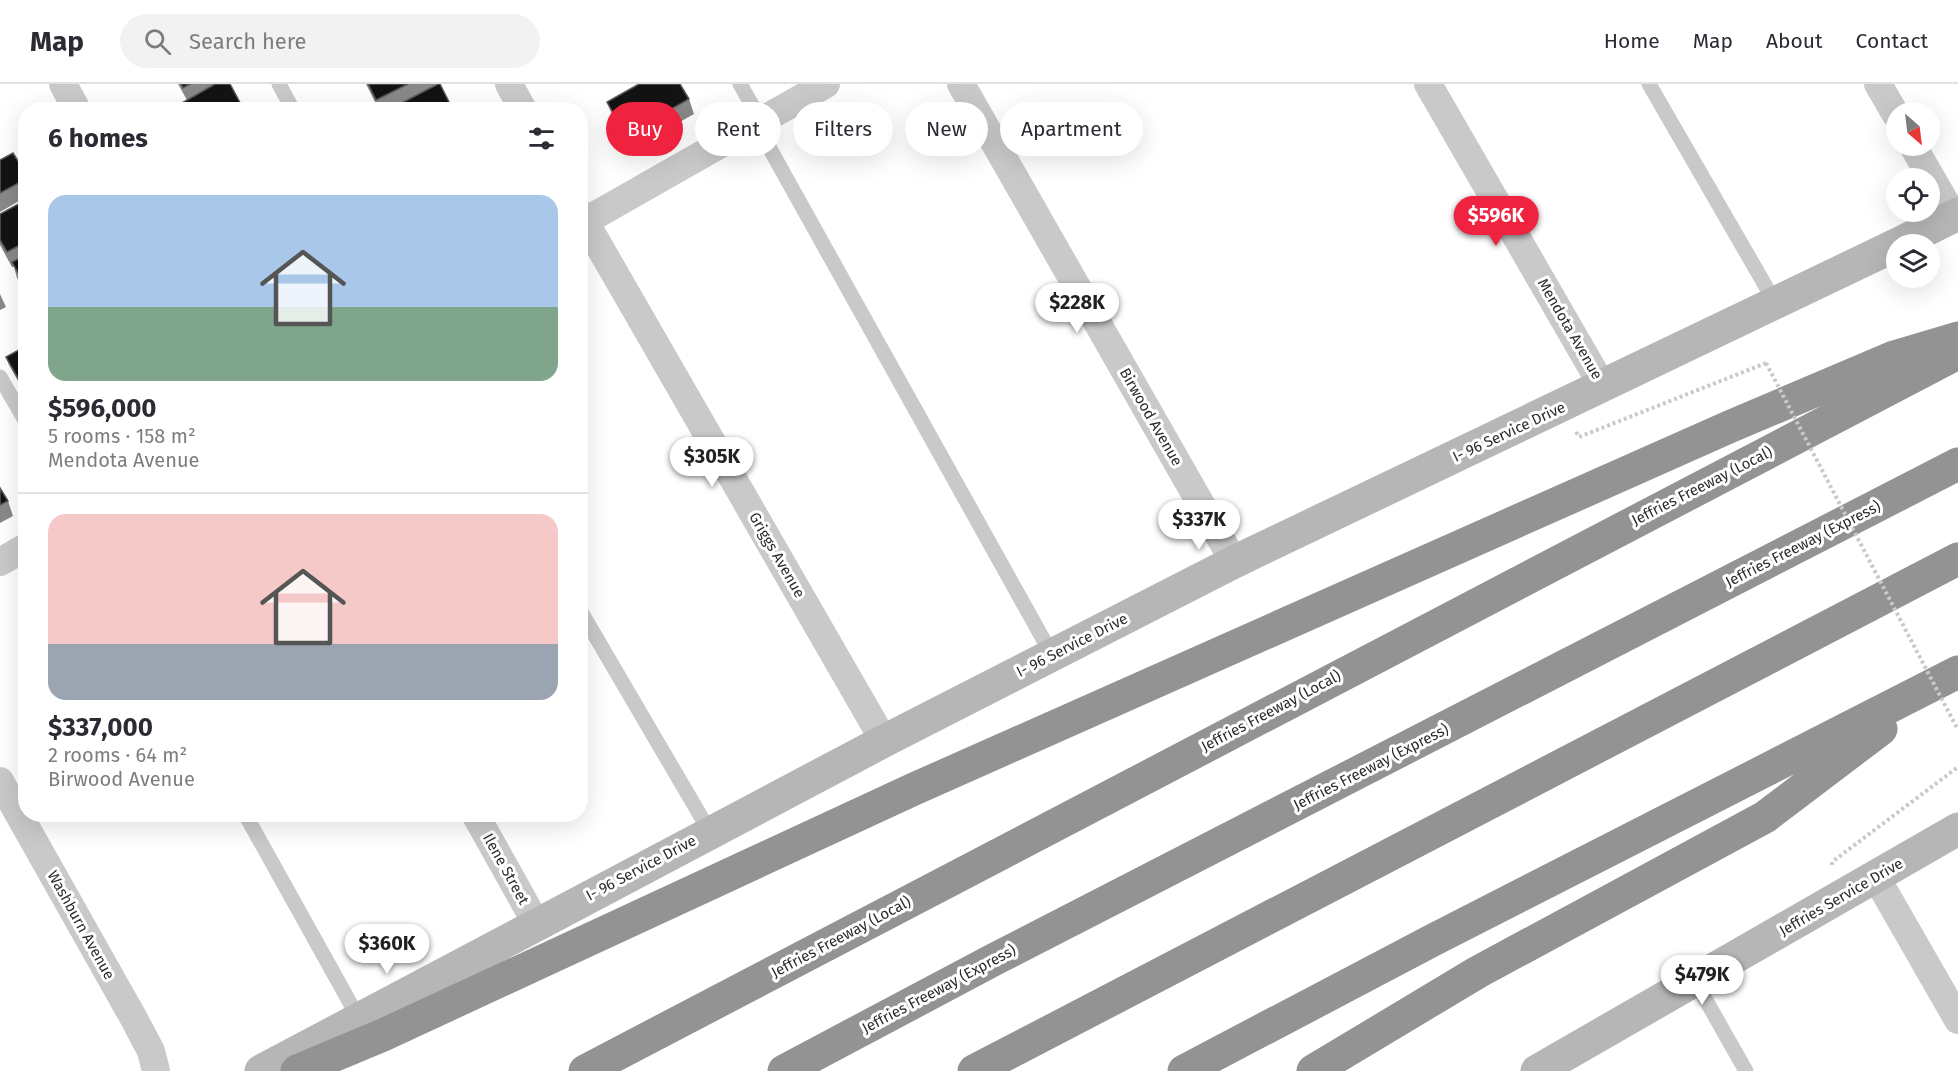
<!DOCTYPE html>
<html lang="en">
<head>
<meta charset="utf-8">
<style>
	:root { --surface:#fff; --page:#f2f2f3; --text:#2b2b33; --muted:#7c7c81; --line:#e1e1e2; --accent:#ef233f }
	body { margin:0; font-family:"Fira Sans",sans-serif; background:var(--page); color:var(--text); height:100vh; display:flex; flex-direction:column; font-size:22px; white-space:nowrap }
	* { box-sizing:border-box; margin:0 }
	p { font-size:20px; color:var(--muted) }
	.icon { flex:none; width:33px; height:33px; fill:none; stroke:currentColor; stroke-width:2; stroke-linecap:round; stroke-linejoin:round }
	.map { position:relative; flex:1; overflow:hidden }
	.details { position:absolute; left:18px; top:18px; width:570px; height:720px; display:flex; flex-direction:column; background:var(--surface); border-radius:24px; box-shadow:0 6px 24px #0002 }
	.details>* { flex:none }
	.guide { position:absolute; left:606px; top:18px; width:570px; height:54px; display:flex; gap:12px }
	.needle { width:39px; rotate:152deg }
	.fabs { position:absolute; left:1886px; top:18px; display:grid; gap:12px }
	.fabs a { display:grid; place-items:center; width:54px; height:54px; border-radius:50%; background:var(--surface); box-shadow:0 6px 24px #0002; font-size:30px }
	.price { position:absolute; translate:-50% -51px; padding:0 14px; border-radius:21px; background:#fff; color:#222; font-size:20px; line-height:39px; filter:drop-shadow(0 2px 3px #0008) }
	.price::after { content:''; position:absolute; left:50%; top:36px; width:18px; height:14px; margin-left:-9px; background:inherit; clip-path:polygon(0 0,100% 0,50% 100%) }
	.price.selected { background:var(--accent); color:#fff }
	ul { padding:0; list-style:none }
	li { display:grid; align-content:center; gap:12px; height:318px; padding:0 30px }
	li+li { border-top:2px solid var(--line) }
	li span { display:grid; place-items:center; height:186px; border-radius:18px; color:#555 }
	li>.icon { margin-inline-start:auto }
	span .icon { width:108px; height:108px; fill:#fffc; stroke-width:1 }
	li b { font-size:26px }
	h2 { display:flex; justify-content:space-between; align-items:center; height:72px; padding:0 30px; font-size:26px }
	.pill { padding:0 21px; border-radius:27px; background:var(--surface); box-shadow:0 6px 24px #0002; font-size:21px; line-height:54px }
	.pill.selected { background:var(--accent); color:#fff }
	header { display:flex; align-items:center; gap:36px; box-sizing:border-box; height:84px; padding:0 30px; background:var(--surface); border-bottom:2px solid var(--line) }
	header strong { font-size:28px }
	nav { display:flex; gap:33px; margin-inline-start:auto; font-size:21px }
	.search { width:420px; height:54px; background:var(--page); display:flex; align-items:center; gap:15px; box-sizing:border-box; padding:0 21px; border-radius:33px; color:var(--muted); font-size:22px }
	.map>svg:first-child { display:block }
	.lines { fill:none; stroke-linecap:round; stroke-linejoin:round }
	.path { stroke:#c9c9c9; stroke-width:4; stroke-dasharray:3 3; stroke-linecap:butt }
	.lane { stroke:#c9c9c9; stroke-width:15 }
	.street { stroke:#c9c9c9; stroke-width:28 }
	.secondary { stroke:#b6b6b6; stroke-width:33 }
	.highway { stroke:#939393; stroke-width:33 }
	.path-bridge { stroke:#c9c9c9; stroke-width:4; stroke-dasharray:3 3; stroke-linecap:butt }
	.wall { fill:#898989 }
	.building { fill:#131313; stroke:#5a5a5a; stroke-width:1.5 }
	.labels { text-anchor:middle; stroke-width:6; stroke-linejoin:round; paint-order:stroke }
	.street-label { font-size:15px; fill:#2c2c2c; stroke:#fff }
</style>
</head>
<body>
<header>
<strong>Map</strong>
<div class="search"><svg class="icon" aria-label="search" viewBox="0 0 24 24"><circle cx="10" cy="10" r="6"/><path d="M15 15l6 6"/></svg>Search here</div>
<nav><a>Home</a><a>Map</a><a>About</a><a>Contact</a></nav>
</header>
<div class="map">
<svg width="1958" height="987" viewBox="0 0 1958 987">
	<rect width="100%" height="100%" fill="#fff"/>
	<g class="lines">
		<path class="path" d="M1576,348l3,5 187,-74
			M1832,781v-3l126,-95"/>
		<path class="lane" d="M279,0l14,26
			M740,0l21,37 9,28 282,506
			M1649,0l127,220
			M0,293l26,45
			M580,526l130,222
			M245,730l114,205
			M1695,897l51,90"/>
		<path class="street" d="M63,0l14,26
			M509,0l14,26
			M961,0l273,478
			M1428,0l175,303
			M1878,0l18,31
			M1913,62l41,71
			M580,129l304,528
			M580,140l246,-140
			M0,478l26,-15
			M0,697l133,236 18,34 5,20
			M475,730l61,109
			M1876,793l82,143"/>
		<path class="secondary" d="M1898,160l60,-30
			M261,987l623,-330 350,-179 662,-317
			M1537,987l421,-242"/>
		<path class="highway" d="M297,987l86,-36 531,-246 815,-362 165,-70 64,-19
			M585,987l1373,-718
			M784,987l211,-112 963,-495
			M974,987l984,-512
			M1184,987l251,-132 523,-267
			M1313,987l165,-99 287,-155 116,-88"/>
		<path class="path-bridge" d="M1766,279l192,367"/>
	</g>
	<path class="wall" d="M178,0h52l14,26h-62l-2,-6 7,-4z
		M366,0h69l18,26h-74z
		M689,15l5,15 -55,31 -8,-15 -8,5 -10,-18 -6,-15z
		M0,76l26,14v23l-26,15z
		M26,116v92l-9,-14 -3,-11h-2l-12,-22v-31z
		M0,210l6,13 -6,3z
		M26,262v40l-4,2 -13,-23 -3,-8z
		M0,404l8,13 5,15 -13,7z"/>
	<path class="building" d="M181,0h9l-7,4z
		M215,0h15l14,26h-61l-3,-6z
		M368,0h40l-32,16z
		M438,0h2l13,26h-65z
		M639,0h41l9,15 -55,31 -8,-15 -9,5 -10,-18z
		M13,69l13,21v5l-26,14v-33z
		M26,116v42l-19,10 -7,-12v-26z
		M26,171v32l-14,-25z
		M26,262v31l-7,3 -13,-23z
		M0,404l8,13 -8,4z"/>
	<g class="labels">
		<g class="street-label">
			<text transform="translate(1570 245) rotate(60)" y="5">Mendota Avenue</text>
			<text transform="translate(1151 333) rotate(60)" y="5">Birwood Avenue</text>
			<text transform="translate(1509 348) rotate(-25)" y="5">I- 96 Service Drive</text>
			<text transform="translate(1702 402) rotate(-27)" y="5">Jeffries Freeway (Local)</text>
			<text transform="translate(1803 460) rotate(-27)" y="5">Jeffries Freeway (Express)</text>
			<text transform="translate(777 471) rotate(60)" y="5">Griggs Avenue</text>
			<text transform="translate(1072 561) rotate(-27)" y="5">I- 96 Service Drive</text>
			<text transform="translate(1271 627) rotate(-28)" y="5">Jeffries Freeway (Local)</text>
			<text transform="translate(1371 683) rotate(-27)" y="5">Jeffries Freeway (Express)</text>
			<text transform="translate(641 784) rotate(-28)" y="5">I- 96 Service Drive</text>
			<text transform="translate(506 785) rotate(61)" y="5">Ilene Street</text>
			<text transform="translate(1841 813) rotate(-30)" y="5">Jeffries Service Drive</text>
			<text transform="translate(81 841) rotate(61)" y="5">Washburn Avenue</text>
			<text transform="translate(841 853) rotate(-28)" y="5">Jeffries Freeway (Local)</text>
			<text transform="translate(939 905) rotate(-28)" y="5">Jeffries Freeway (Express)</text>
		</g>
	</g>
</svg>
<div class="fabs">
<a><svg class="needle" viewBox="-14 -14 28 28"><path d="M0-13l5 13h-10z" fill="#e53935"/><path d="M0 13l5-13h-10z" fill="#7c7c81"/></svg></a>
<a><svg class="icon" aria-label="locate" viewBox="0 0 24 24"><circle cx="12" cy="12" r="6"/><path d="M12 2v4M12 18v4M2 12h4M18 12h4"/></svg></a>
<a><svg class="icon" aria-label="layers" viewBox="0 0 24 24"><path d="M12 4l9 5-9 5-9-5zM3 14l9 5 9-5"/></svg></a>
</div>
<b class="price selected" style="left:1496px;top:163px">$596K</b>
<b class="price" style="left:1077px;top:250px">$228K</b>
<b class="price" style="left:712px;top:404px">$305K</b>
<b class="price" style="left:1199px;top:467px">$337K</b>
<b class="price" style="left:387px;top:891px">$360K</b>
<b class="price" style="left:1702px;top:922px">$479K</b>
<div class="guide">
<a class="pill selected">Buy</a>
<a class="pill">Rent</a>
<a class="pill">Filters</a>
<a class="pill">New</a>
<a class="pill">Apartment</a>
</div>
<section class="details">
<h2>6 homes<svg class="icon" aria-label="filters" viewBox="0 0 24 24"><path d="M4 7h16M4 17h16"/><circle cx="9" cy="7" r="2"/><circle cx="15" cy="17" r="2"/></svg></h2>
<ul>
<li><span style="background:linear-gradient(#a9c7e8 60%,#7fa58c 0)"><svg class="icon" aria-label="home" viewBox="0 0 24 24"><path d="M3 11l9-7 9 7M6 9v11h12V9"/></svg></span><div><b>$596,000</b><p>5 rooms · 158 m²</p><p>Mendota Avenue</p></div></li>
<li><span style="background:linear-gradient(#f6c9c9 70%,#9aa5b1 0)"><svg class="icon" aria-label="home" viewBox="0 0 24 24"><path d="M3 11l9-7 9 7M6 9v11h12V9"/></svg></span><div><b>$337,000</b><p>2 rooms · 64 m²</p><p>Birwood Avenue</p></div></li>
</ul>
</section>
</div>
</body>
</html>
